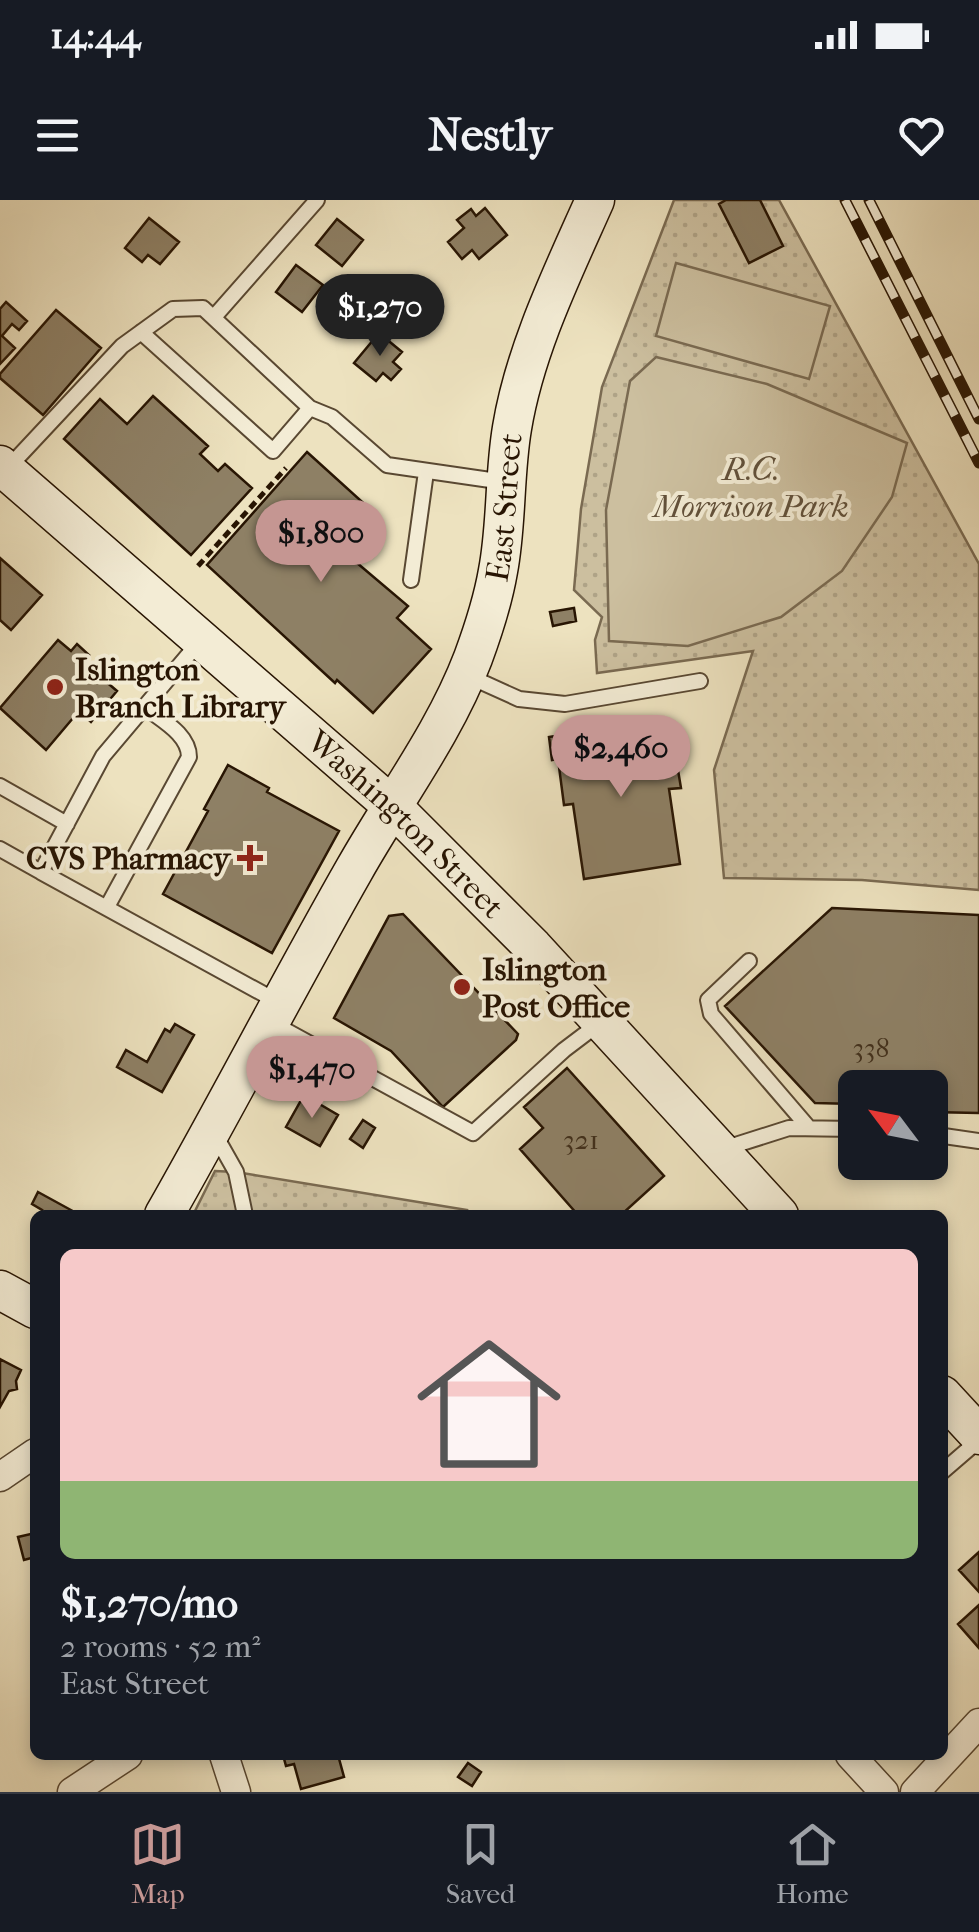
<!DOCTYPE html>
<html lang="en">
<head>
<meta charset="utf-8">
<style>
	:root { --surface:#171b24; --page:#242831; --text:#f1f3f6; --muted:#9ea1a6; --line:#363941; --accent:#c59692 }
	body { margin:0; font-family:"IM FELL French Canon",serif; background:var(--page); color:var(--text); height:100vh; display:flex; flex-direction:column; font-size:38px; white-space:nowrap }
	* { box-sizing:border-box; margin:0 }
	p { font-size:32px; color:var(--muted) }
	.icon { flex:none; width:55px; height:55px; fill:none; stroke:currentColor; stroke-width:2; stroke-linecap:round; stroke-linejoin:round }
	.map { position:relative; flex:1; overflow:hidden }
	.side { position:absolute; left:30px; top:1010px; width:918px; height:550px; display:flex; flex-direction:column; background:var(--surface); border-radius:15px; box-shadow:0 5px 15px #0003 }
	.side>* { flex:none }
	.needle { width:65px; rotate:302deg }
	.tools { position:absolute; left:838px; top:870px; display:grid; gap:20px }
	.tools a { display:grid; place-items:center; width:110px; height:110px; border-radius:15px; background:var(--surface); box-shadow:0 5px 15px #0003; font-size:50px }
	.price { position:absolute; translate:-50% -85px; padding:0 22px; border-radius:35px; background:var(--accent); color:#111; font-size:32px; line-height:65px; filter:drop-shadow(0 2px 5px #0008) }
	.price::after { content:''; position:absolute; left:50%; top:60px; width:30px; height:22px; margin-left:-15px; background:inherit; clip-path:polygon(0 0,100% 0,50% 100%) }
	.price.on { background:#222; color:#fff }
	ul { padding:0; list-style:none }
	li { display:grid; align-content:center; gap:20px; height:530px; padding:0 30px }
	li+li { border-top:2px solid var(--line) }
	li span { display:grid; place-items:center; height:310px; border-radius:15px; color:#555 }
	li>.icon { margin-inline-start:auto }
	span .icon { width:180px; height:180px; fill:#fffc; stroke-width:1 }
	li b { font-size:42px }
	.status { display:flex; justify-content:space-between; align-items:center; height:70px; padding:0 50px; background:var(--surface); direction:ltr }
	.status svg { height:28px; fill:currentColor }
	header { display:flex; justify-content:space-between; align-items:center; height:130px; padding:0 30px; background:var(--surface); font-size:45px; font-weight:800 }
	.tab-bar { display:flex; justify-content:space-around; align-items:center; height:140px; border-top:2px solid var(--line); background:var(--surface); font-size:28px; color:var(--muted) }
	.tab-bar a { display:grid; justify-items:center; gap:5px }
	.tab-bar .on { color:var(--accent) }
	.map>svg:first-child { display:block }
	.park { fill:url(#park-dots); stroke:#7a6a51; stroke-width:2.5 }
	.pitch { fill:#ccbf9f; stroke:#7a6a51; stroke-width:2.5 }
	.building { fill:#8e8065; stroke:#281503; stroke-width:2.5 }
	.lines { fill:none; stroke-linecap:round; stroke-linejoin:round }
	.lane-casing { stroke:#594832; stroke-width:18 }
	.street-casing { stroke:#594832; stroke-width:31 }
	.secondary-casing { stroke:#281503; stroke-width:41 }
	.path { stroke:#281503; stroke-width:5; stroke-dasharray:8 5; stroke-linecap:butt }
	.lane { stroke:#f3ecd5; stroke-width:14 }
	.street { stroke:#f3ecd5; stroke-width:28 }
	.secondary { stroke:#f3ecd5; stroke-width:38 }
	.rail-casing { stroke:#281503; stroke-width:11 }
	.rail { stroke:#f3ecd5; stroke-width:8; stroke-dasharray:22; stroke-linecap:butt }
	.poi-dot { fill:#8f2418; stroke:#f3ecd5; stroke-width:4 }
	.labels { text-anchor:middle; stroke-width:8; stroke-linejoin:round; paint-order:stroke }
	.number-label { font-size:28px; fill:#42301c }
	.park-label { font-size:32px; font-style:italic; fill:#61503a; stroke:#f3ecd5 }
	.street-label { font-size:32px; fill:#281503; stroke:#f3ecd5 }
	.poi-label { font-size:32px; font-weight:bold; fill:#281503; stroke:#f3ecd5; text-anchor:start }
</style>
</head>
<body>
<div class="status"><b>14:44</b><svg viewBox="0 0 49 12"><path d="M0 12V9h3v3zM5 12V6h3v6zM10 12V3h3v9zM15 12V0h3v12zM26 1h20v11H26zM47 4h2v5h-2z"/></svg></div>
<header><svg class="icon" aria-label="menu" viewBox="0 0 24 24"><path d="M4 6h16M4 12h16M4 18h16"/></svg>Nestly<svg class="icon" aria-label="heart" viewBox="0 0 24 24"><path d="M12 20l-8-8c-3-5 5-10 8-4 3-6 11-1 8 4z"/></svg></header>
<div class="map">
<svg width="979" height="1592" viewBox="0 0 979 1592">
	<defs>
		<pattern id="park-dots" width="8" height="8" patternUnits="userSpaceOnUse" patternTransform="scale(2.5)"><rect width="8" height="8" fill="#ccbf9f"/><path d="M2 2h.1M6 6h.1" fill="none" stroke="#afa387" stroke-width="1.8" stroke-linecap="round"/></pattern>
	</defs>
	<rect width="100%" height="100%" fill="#ede2bf"/>
	<filter id="stains"><feTurbulence type="fractalNoise" baseFrequency=".002" numOctaves="4"/><feColorMatrix values="0 0 0 0 .2 0 0 0 0 .09 0 0 0 0 .02 0 0 0 .5 -.17"/></filter>
	<radialGradient id="worn" r=".72"><stop offset=".6" stop-color="#630" stop-opacity="0"/><stop offset="1" stop-color="#630" stop-opacity=".3"/></radialGradient>
	<path class="park" d="M674,0h105l200,364v326l-117,-10 -138,-2 -10,-108 39,-119 -156,22 -2,-33 7,-23 -28,-27 7,-81 21,-122z
		M215,971l21,1 231,38 -1,5h-273z"/>
	<path class="pitch" d="M676,63l154,43 -21,73 -153,-43z
		M656,157l111,27 140,59 -15,54 -50,74 -61,46 -93,29 -79,-5 -3,-131 24,-129z"/>
	<path class="building" d="M726,0h34l23,46 -34,17 -30,-59z
		M485,8l22,27 -28,24 -7,-9 -10,9 -14,-17 16,-14 -7,-8 14,-11 5,7z
		M149,18l30,24 -19,22 -12,-9 -6,7 -17,-14z
		M337,19l26,21 -21,26 -26,-21z
		M296,65l27,20 -21,27 -26,-20z
		M399,83l10,8 5,-7 25,18 -23,32 -27,-19 11,-15 -8,-6z
		M6,102l21,19 -8,9 -7,-6 -10,12 13,12 -15,16v-55z
		M56,110l45,38 -58,67 -43,-37v-4z
		M379,133l23,19 -9,10 8,7 -10,11 -8,-7 -7,8 -22,-18z
		M153,196l55,50 -8,8 18,17 7,-7 27,24 -61,67 -127,-116 36,-40 27,25z
		M307,252l63,57 -33,37 71,60 -11,12 34,31 -58,64 -36,-33 -2,3 -128,-118z
		M0,358l42,37 -31,35 -11,-10z
		M574,408l2,13 -23,5 -3,-14z
		M58,440l13,11 6,-7 12,11 -6,7 34,29 -26,31 -12,-11 -33,39 -46,-42z
		M671,528l10,60 -12,1 11,75 -96,15 -11,-75 -9,1 -6,-46 -6,1 -3,-23 24,-4 2,10z
		M228,565l41,23 -2,4 72,39 -67,122 -109,-59 45,-83 -4,-2z
		M832,708l147,7v198l-49,-1v-24h-75v16l-40,-1 -90,-97z
		M403,714l115,120 -2,6 -73,67 -52,-56 -57,-33 55,-102z
		M175,824l19,11 -32,57 -45,-25 9,-17 21,12 18,-33 5,3z
		M567,868l97,108 -43,39h-43l-58,-66 23,-21 -19,-21z
		M304,895l34,20 -18,31 -34,-19z
		M363,920l12,8 -12,20 -13,-9z
		M38,992l42,23h-41l3,-5 -10,-6z
		M0,1159l21,11 -5,11 1,8 -8,2 -9,16z
		M35,1333v24l-11,3 -6,-23z
		M979,1352v40l-20,-22z
		M979,1405v43l-21,-24z
		M283,1555h55l6,22 -43,12 -7,-25 -8,2z
		M468,1563l13,9 -9,14 -14,-9z"/>
	<g class="lines">
		<g class="lane-casing">
			<path id="lane" d="M214,117l103,-117
				M141,132l132,119 37,-43
				M6,270l116,-124 51,-37 30,-1 107,100 22,9 55,48 117,17
				M411,380l15,-108
				M200,441l-97,115 -62,116 237,130
				M466,475l53,24 46,5 135,-23
				M0,586l67,38
				M0,649l41,23
				M107,707l82,-150c0,-23 -28,-37 -44,-50
				M749,761l-41,39 3,14 98,114
				M272,823l201,110 91,-83 37,-28
				M214,933l22,39 9,43
				M930,934l49,7
				M726,948l63,-20 66,1
				M942,1272l37,-32"/>
		</g>
		<g class="street-casing">
			<path id="street" d="M0,1277l35,-24
				M224,1555l12,37
				M850,1555l34,37
				M72,1592l56,-37
				M915,1592l64,-69"/>
		</g>
		<g class="secondary-casing">
			<g id="secondary">
				<path id="s1" d="M0,265l391,340 142,142 246,268"/>
				<path id="s2" d="M164,1015c65,-114 125,-231 190,-345 40,-71 90,-136 119,-212 10,-27 20,-58 25,-87 9,-47 6,-96 14,-143 13,-79 51,-156 83,-228"/>
				<path d="M0,1090l35,19"/>
				<path d="M942,1195l37,40"/>
			</g>
		</g>
		<path class="path" d="M198,366l88,-98"/>
		<use href="#lane" class="lane"/>
		<use href="#street" class="street"/>
		<use href="#secondary" class="secondary"/>
		<g class="rail-casing">
			<path id="rail" d="M845,0l134,263
				M869,0l110,219"/>
		</g>
		<use href="#rail" class="rail"/>
	</g>
	<g class="poi-dot">
		<circle cx="55" cy="487" r="10"/>
		<path d="M245 643h10v10h10v10h-10v10h-10v-10h-10v-10h10z"/>
		<circle cx="462" cy="787" r="10"/>
	</g>
	<g class="labels">
		<g class="number-label">
			<text x="871" y="857">338</text>
			<text x="581" y="949">321</text>
		</g>
		<g class="park-label">
			<text x="751" y="280">R.C.<tspan x="751" dy="37">Morrison Park</tspan></text>
		</g>
		<g class="street-label">
			<text dy="11" stroke="none"><textPath href="#s2" startOffset="792">East Street</textPath></text>
			<text dy="11" stroke="none"><textPath href="#s1" startOffset="542">Washington Street</textPath></text>
		</g>
		<g class="poi-label">
			<text x="75" y="480">Islington<tspan x="75" dy="37">Branch Library</tspan></text>
			<text x="230" y="669" text-anchor="end">CVS Pharmacy</text>
			<text x="482" y="780">Islington<tspan x="482" dy="37">Post Office</tspan></text>
		</g>
	</g>
	<rect width="100%" height="100%" filter="url(#stains)"/>
	<rect width="100%" height="100%" fill="url(#worn)"/>
</svg>
<div class="tools">
<a><svg class="needle" viewBox="-14 -14 28 28"><path d="M0-13l5 13h-10z" fill="#e53935"/><path d="M0 13l5-13h-10z" fill="#9ea1a6"/></svg></a>
</div>
<b class="price on" style="left:380px;top:159px">$1,270</b>
<b class="price" style="left:321px;top:385px">$1,800</b>
<b class="price" style="left:621px;top:600px">$2,460</b>
<b class="price" style="left:312px;top:921px">$1,470</b>
<section class="side">
<ul>
<li><span style="background:linear-gradient(#f6c9c9 75%,#8fb573 0)"><svg class="icon" aria-label="home" viewBox="0 0 24 24"><path d="M3 11l9-7 9 7M6 9v11h12V9"/></svg></span><div><b>$1,270/mo</b><p>2 rooms · 52 m²</p><p>East Street</p></div></li>
</ul>
</section>
</div>
<nav class="tab-bar">
<a class="on"><svg class="icon" aria-label="map" viewBox="0 0 24 24"><path d="M3 6l6-2 6 2 6-2v14l-6 2-6-2-6 2zM9 4v14M15 6v14"/></svg>Map</a>
<a><svg class="icon" aria-label="saved" viewBox="0 0 24 24"><path d="M7 4h10v16l-5-4-5 4z"/></svg>Saved</a>
<a><svg class="icon" aria-label="home" viewBox="0 0 24 24"><path d="M3 11l9-7 9 7M6 9v11h12V9"/></svg>Home</a>
</nav>
</body>
</html>
